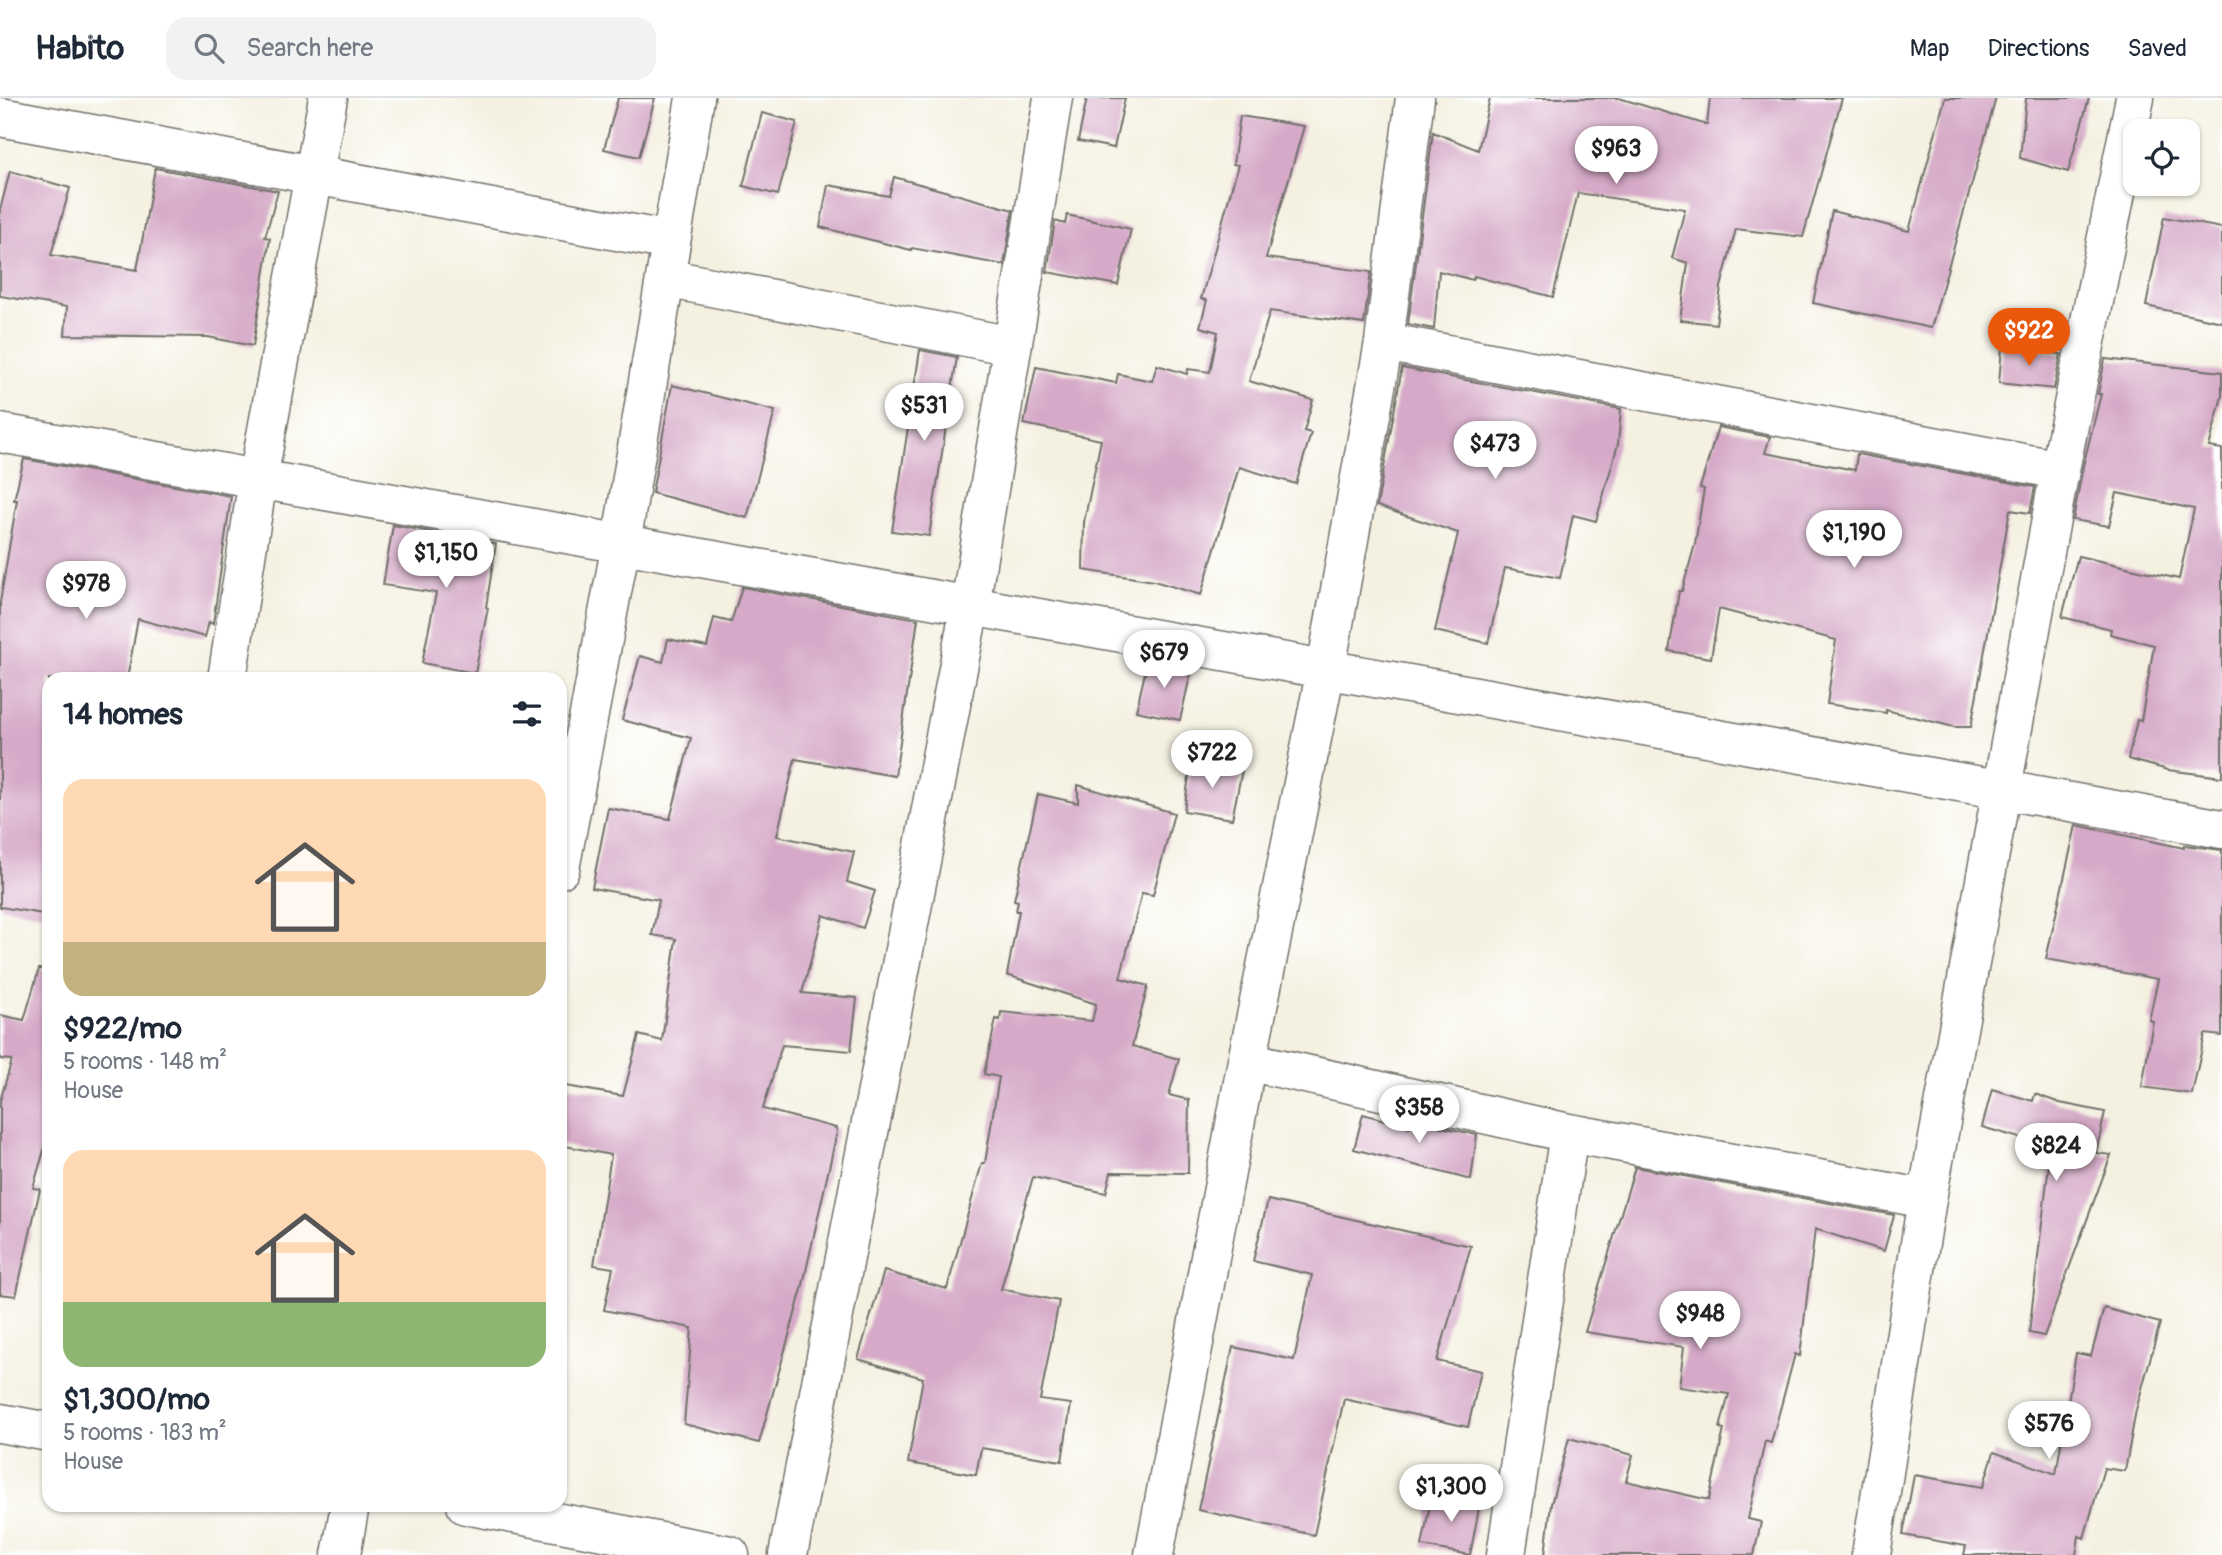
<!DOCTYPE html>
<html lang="en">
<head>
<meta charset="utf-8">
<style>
	:root { --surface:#fff; --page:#f2f2f3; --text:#1f2937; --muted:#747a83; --line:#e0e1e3; --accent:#ea580c }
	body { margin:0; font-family:Pangolin,sans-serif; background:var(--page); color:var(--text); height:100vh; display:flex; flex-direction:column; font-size:26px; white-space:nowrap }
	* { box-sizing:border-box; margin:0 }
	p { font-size:23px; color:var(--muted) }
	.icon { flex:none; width:38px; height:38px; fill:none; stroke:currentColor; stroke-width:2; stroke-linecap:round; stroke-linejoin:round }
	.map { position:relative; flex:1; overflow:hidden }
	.details { position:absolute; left:42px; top:574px; width:525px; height:840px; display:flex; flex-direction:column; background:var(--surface); border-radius:21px; box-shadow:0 2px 5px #0004 }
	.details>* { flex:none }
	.buttons { position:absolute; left:2123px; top:21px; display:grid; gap:14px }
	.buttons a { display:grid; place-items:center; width:77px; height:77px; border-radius:14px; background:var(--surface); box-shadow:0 2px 5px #0004; font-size:35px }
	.price { position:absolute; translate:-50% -60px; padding:0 16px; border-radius:24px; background:#fff; color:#222; font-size:23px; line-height:46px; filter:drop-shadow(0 2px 4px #0008) }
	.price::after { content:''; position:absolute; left:50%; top:42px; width:21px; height:16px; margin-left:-10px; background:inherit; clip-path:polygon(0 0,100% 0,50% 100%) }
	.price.on { background:var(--accent); color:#fff }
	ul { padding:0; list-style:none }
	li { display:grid; align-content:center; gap:14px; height:371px; padding:0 21px }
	li span { display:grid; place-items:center; height:217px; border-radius:21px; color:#555 }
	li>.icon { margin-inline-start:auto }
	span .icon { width:126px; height:126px; fill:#fffc; stroke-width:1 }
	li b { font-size:30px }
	h2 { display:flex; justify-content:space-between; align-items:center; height:84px; padding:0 21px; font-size:30px }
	header { display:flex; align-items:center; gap:42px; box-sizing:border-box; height:98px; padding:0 35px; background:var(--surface); border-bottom:2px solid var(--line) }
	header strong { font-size:33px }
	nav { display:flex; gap:38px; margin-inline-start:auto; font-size:24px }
	.search { width:490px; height:63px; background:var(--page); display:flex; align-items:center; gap:18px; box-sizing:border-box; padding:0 24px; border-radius:21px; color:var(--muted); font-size:26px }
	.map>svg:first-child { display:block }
	.building { fill:#d5a9c7 }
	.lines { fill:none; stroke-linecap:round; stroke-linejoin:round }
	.minor-casing { stroke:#71706b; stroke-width:41 }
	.minor { stroke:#fff; stroke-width:38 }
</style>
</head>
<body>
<header>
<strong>Habito</strong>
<div class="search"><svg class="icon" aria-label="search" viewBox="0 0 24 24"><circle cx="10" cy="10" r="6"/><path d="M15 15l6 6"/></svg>Search here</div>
<nav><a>Map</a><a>Directions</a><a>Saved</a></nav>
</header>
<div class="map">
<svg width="2222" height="1457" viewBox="0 0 2222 1457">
	<rect width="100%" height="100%" fill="#fff"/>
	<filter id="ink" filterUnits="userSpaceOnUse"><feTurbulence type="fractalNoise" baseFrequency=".0143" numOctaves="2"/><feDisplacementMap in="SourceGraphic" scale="14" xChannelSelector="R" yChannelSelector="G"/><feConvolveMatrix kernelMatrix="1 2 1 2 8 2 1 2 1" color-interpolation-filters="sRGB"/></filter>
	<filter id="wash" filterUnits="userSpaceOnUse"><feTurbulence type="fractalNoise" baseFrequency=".00686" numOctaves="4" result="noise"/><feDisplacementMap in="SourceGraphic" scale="28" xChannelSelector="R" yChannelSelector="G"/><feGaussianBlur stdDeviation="1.57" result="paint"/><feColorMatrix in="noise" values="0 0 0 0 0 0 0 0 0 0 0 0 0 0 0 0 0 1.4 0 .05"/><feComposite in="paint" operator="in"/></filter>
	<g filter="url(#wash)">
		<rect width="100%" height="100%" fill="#f4f1e1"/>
		<g id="blocks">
			<path class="building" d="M618,0h37l-16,59 -35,-8z
				M1087,0h38l-11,50 -36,-7z
				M1490,0h129l88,27 3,-27h132l-39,139 -67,-8 -15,58 -5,37 -36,-4 8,-57 -16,-5 13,-49 -107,-16 -25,104 -79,-21 -1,4 -34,-9 -5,58 -26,-5 25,-192 45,18z
				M1945,0h51l-65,230 -118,-25 19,-92 77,20z
				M2026,0h63l-21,74 -48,-14z
				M762,15l35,9 -19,73 -35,-9z
				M1240,18l64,10 -38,132 105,14 -7,52 -94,-13 -21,70 64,19 -9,31 7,2 -15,51 -57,-17 -38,128 -47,-14 -71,-11 1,-48 17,-82 -77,-16 12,-57 80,16 2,-9 34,7 5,-16 30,9 1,-5 22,3 8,-40 -18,-5 7,-27 -6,-1 37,-134 -5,-1z
				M155,70l123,23 -13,46 5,1 -17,108 -45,-9 -143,-2 2,-28 -67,-11v-86l10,-39 60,17 -19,67 86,15z
				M894,79l119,33 -9,55 -92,-17 -1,2 -91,-23 8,-42 61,11z
				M1067,117l64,14 -13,56 -71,-13 8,-51 10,3z
				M2164,119l58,11v94l-76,-16z
				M2002,249l59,7 -7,35 -55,-6z
				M920,252l37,7 -28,179 -37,-5z
				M2105,261l117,13v24l-13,51 13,2v328l-54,-7 -40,-11 9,-39 4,1 13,-76 -44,-11 1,-5 -49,-12 16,-61 101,23 15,-70 -77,-16 -8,33 -36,-6 10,-54 18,-72h-3z
				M1402,270l219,41 -3,35 -22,77 -23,-6 -13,63 -55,-10 -17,75 -53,-12 23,-98 -81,-27z
				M672,287l103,26 -28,107 -95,-25z
				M1718,329l52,10 -5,16 90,17 2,-16 178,33 -5,26 -20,-3 -39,217h-17l-68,-17v3l-59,-9 9,-64 -117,-31 -8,49 -42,-7 10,-60h3l13,-47 9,-55 -4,-1z
				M24,361l207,37 -18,128 -4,-2 -4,15 -67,-18 -11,60h-78v236l-49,-8v-305l17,-102h-3z
				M393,427l103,19 -10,63 2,1 -13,65 -53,-10 14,-70 -53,-8z
				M742,489l176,32 -23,157 -100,-17 -18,77 77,16 -7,30 28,9 -12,37 -40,-13 -21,78 55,5 -6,53 -69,-6 -19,64 73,19 1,4 -35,157 -43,154 -75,-19 8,-96 -88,-18 9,-42 -19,-3 17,-110 -51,-10v-60l63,11 16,-61 23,6 14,-102 -24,-4 7,-35 -67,-12 16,-80 62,11 21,-81 -69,-18 18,-64 23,6 5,-23 39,8 7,-29 17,4z
				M1148,562l44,8 -12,52 -44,-9z
				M1191,664l51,8 -10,49 -48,-8z
				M1078,687l96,28 -21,82 -11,-2 -22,85 28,8 -16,60 47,13 -10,36 20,5 -1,73 -77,-1 -5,21 -73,-16 -32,112 58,12 -19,99 31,4 -9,57 -81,-13 -5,27 -68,-12 15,-85 -65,-19 26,-88 63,18 35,-126h3l14,-86 -15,-3 12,-55 4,1 1,-8 91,9 4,-17 -89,-29 12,-64h-3l2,-10 -4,-1 24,-106 40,9z
				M2076,727l108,23v-3l38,5v186l-17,-2 -13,60 -50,-7 11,-66 -4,-1 9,-41 -112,-20z
				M39,871l10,1v163l-16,55 7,1 -24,107 -16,-2v-193l12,-41 -12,-1v-44l24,5z
				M1992,991l41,12 2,-7 25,9 45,9 -9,41 15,2 -67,181 -15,-3 22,-186 -69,-20z
				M1363,1016l46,13 2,-7 66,15 -6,45 -117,-31z
				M1635,1069l259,48 -10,36 -69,-22 -15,127 -5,-2 -24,89 -6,-2 -17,78 13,3 -7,33h-209l6,-51 18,-66 64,17 -7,26 83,19 15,-71 -4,-1 9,-34 -50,-7 5,-40 -99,-15z
				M1268,1102l203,46 -34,115 44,10 -13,56 -124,-28 -30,136 -116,-25 35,-163 61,13 18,-85 -59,-14z
				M2104,1210l56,15 -24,87 -11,61 -21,-3 -20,70 -5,-2 -3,19h-112l2,-9 -63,-11 11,-60 69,12 11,-35 62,22 20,-121 15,3z
				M1432,1396l48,9 -10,52 -48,-9z"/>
		</g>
	</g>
	<g filter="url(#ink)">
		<use href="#blocks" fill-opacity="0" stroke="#71706b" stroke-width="2"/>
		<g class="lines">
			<g class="minor-casing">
				<path id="minor" d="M0,19l671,124
					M665,180l347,68
					M1384,244l676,128
					M0,335l2222,396
					M227,581l31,-200 70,-381
					M560,771l61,-325 74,-446
					M1247,963l322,72 358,66
					M0,1325l49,9
					M466,1407l264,50
					M341,1457l9,-50
					M788,1457l182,-949 83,-508
					M1154,1457l93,-494 79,-392 58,-327 31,-244
					M1506,1457l63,-422
					M1871,1457l56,-356 133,-729 75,-372"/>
			</g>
			<use href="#minor" class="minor"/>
		</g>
	</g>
</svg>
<div class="buttons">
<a><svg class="icon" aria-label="locate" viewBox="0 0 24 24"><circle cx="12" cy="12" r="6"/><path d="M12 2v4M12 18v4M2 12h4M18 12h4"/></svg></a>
</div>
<b class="price" style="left:1616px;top:88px">$963</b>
<b class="price on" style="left:2029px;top:270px">$922</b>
<b class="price" style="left:924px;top:345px">$531</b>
<b class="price" style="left:1495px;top:383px">$473</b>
<b class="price" style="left:1854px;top:472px">$1,190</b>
<b class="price" style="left:446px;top:492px">$1,150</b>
<b class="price" style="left:86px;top:523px">$978</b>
<b class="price" style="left:1164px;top:592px">$679</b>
<b class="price" style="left:1212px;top:692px">$722</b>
<b class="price" style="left:1419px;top:1047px">$358</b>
<b class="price" style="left:2056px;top:1085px">$824</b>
<b class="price" style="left:1700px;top:1253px">$948</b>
<b class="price" style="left:2049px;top:1363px">$576</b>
<b class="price" style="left:1451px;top:1426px">$1,300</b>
<section class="details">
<h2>14 homes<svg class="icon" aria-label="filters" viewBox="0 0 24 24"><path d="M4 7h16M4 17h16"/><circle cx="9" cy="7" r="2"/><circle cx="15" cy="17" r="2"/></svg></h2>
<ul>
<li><span style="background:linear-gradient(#ffd9b3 75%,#c2b280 0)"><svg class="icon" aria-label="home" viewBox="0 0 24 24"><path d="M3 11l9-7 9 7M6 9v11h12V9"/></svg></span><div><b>$922/mo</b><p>5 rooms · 148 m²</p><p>House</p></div></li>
<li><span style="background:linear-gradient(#ffd9b3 70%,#8fb573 0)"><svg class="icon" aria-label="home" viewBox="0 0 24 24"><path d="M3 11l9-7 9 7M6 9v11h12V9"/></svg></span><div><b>$1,300/mo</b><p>5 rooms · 183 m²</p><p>House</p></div></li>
</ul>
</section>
</div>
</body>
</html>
